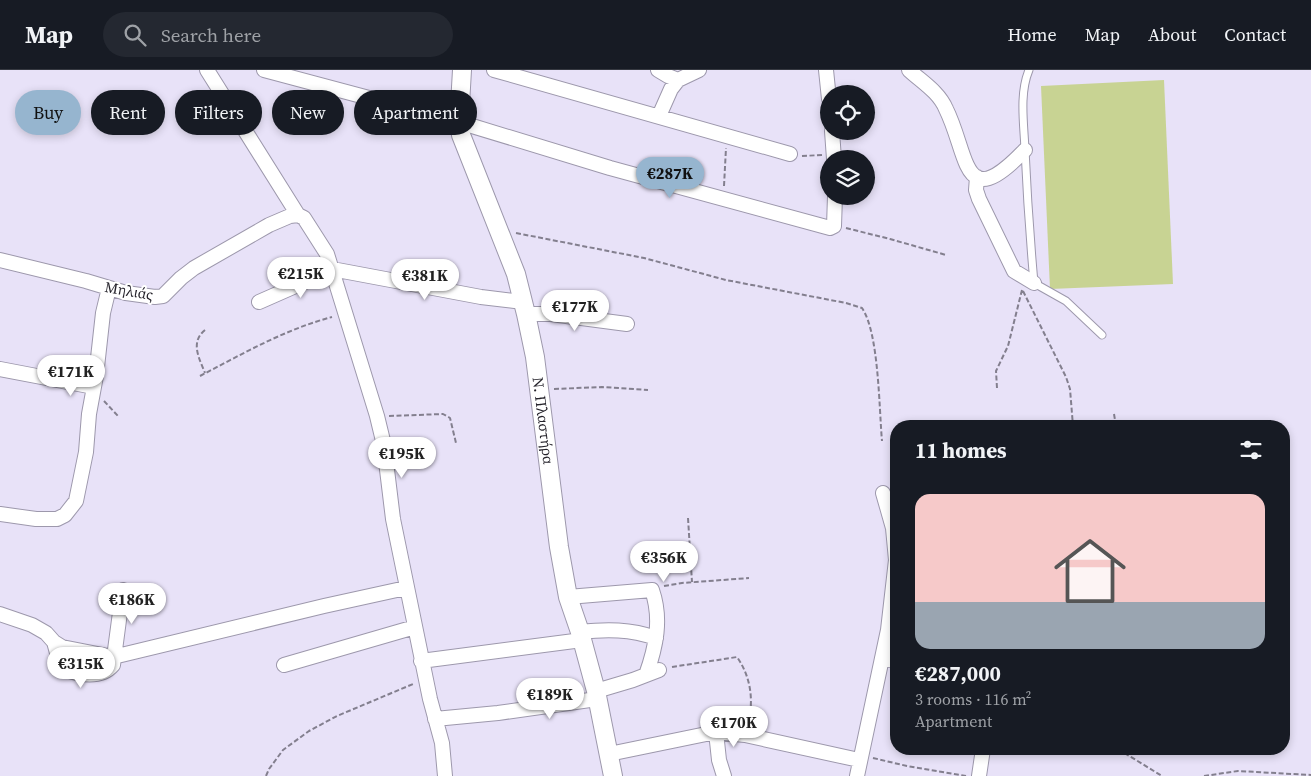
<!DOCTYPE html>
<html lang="en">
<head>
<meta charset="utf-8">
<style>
	:root { --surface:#171b24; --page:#242831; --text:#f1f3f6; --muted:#9ea1a6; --line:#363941; --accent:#96b5cf }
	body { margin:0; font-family:"Source Serif 4",serif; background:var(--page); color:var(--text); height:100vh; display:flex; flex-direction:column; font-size:19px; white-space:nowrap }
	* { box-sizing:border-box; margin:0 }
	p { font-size:16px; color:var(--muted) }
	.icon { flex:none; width:28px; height:28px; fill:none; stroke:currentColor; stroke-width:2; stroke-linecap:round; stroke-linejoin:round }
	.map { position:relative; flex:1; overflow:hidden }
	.panel { position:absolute; left:890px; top:350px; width:400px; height:335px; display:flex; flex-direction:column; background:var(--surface); border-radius:20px; box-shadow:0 2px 8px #0003 }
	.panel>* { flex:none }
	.guide { position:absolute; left:15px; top:20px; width:475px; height:45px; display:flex; gap:10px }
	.fabs { position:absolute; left:820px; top:15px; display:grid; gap:10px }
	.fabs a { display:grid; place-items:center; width:55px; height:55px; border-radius:50%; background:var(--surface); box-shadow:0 2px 8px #0003; font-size:25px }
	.price { position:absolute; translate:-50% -42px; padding:0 11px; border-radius:18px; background:#fff; color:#222; font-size:16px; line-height:32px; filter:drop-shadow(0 1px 2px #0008) }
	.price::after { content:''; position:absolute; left:50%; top:30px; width:15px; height:11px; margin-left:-8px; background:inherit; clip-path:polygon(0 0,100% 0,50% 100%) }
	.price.selected { background:var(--accent); color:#111 }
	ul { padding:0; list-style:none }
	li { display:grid; align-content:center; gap:10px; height:265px; padding:0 25px }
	li span { display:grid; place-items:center; height:155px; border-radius:15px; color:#555 }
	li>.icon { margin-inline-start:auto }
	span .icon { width:90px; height:90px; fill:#fffc; stroke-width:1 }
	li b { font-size:21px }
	h2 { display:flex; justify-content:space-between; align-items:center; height:60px; padding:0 25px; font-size:21px }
	.chip { padding:0 18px; border-radius:22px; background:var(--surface); box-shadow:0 2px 8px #0003; font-size:18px; line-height:45px }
	.chip.selected { background:var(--accent); color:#111 }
	header { display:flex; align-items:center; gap:30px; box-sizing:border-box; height:70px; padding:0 25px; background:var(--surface); border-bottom:1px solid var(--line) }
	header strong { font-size:24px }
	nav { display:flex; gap:28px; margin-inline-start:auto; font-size:18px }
	.search { width:350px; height:45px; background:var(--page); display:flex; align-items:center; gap:12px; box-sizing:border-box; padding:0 18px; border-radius:28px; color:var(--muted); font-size:19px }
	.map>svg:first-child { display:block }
	.grass { fill:#c8d393 }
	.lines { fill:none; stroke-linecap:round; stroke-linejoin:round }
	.service-casing { stroke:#9d98ac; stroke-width:9 }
	.minor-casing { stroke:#9d98ac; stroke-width:16 }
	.tertiary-casing { stroke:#9d98ac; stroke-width:20 }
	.path { stroke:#837f8e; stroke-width:2; stroke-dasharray:5 2.5; stroke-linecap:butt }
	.service { stroke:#fff; stroke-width:7 }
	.minor { stroke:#fff; stroke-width:14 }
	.tertiary { stroke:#fff; stroke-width:18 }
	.labels { text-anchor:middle; stroke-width:4; stroke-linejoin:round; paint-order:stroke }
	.street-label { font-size:15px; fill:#24222a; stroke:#fff }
</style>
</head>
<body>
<header>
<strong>Map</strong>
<div class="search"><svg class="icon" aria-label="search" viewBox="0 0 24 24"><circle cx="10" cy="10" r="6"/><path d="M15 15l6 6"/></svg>Search here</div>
<nav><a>Home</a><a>Map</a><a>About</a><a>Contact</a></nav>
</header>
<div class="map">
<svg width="1311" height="706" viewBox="0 0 1311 706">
	<rect width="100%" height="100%" fill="#e8e2f8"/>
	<path class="grass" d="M1164,10l9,204 -123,5 -9,-203z"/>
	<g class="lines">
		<g class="service-casing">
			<path id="service" d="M1029,0c-10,24 -5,54 -4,80 2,44 5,88 9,133l32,18 36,34"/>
		</g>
		<g class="minor-casing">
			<path id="minor" d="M207,0l91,145 6,3 23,36 50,162 7,29 9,74 37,180 12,44 3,33
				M264,0l195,52 151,46 220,60 4,-2 1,-30
				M494,0l296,84
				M658,0l10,6 10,4
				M826,0l3,29
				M909,0c13,12 30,22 37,39 23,46 16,107 79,41
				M659,46l12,-27 7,-9 21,-10
				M832,61l2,28
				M977,107l-1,13 3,9 35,72 20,12
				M0,190l86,21 40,12 29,4 8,-1 18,-18 13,-10 75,-43 21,-9 8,-1
				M332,199l149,28 42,5
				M259,232l50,-22 24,-8
				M526,244h25l76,10
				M0,299l94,18
				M883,423l10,35 3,32
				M0,444l36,5h21l8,-4 11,-14 10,-49 3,-38 7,-38 7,-63 6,-25
				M568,527l84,-7c10,29 4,57 -6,85
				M0,544l32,11 14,8 8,9 8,5 51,10 211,-51 82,-18
				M580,562c27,-3 50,-3 76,6
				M54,572l5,18 5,9c15,6 37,10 49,-4l10,-75
				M882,588l14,3
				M421,591l161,-21
				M284,595l131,-38
				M596,621l37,-11 26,-10
				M435,649l63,-6 99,-14
				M716,662l3,28 5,16
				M609,684l107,-22 29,3 114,25
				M857,706l31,-146 8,-70
				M979,706l4,-27"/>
		</g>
		<g class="tertiary-casing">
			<g id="tertiary">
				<path id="s1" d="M462,0l-3,52 2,13 55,139 10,40 9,43 24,190 9,50 12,35 16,59 17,85"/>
			</g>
		</g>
		<path class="path" d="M185,25l21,-2
			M802,86l20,-1
			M724,116l2,-38
			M846,158l44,11 56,16
			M516,163l128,25 82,22 120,23 16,5c17,25 17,100 20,133
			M1023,221l43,86 4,12 3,37
			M205,260c-15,12 -6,28 0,43
			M200,306c42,-22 86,-47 132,-59
			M997,318l-1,-17 12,-25 14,-56
			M554,319l48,-2 46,3
			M104,331l14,15
			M1114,344l2,12
			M389,346l54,-2 7,4 6,25
			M688,448l4,64
			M664,516l18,-3 67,-5
			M672,597l65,-10c14,20 17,44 11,66
			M1118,679l44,27
			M873,688l34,8 59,10
			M266,706l3,-7 14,-19 26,-19 28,-15 76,-32
			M1204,706l34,-5 73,4"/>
		<use href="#service" class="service"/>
		<use href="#minor" class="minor"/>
		<use href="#tertiary" class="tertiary"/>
	</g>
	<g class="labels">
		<g class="street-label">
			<text transform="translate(129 221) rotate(10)" y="5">Μηλιάς</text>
			<text dy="5" stroke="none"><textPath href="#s1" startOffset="364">Ν. Πλαστήρα</textPath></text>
		</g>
	</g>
</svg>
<div class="fabs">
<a><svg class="icon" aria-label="locate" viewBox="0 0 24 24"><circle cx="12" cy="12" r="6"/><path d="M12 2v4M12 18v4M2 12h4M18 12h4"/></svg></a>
<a><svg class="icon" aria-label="layers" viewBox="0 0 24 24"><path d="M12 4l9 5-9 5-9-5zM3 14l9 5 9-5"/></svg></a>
</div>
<b class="price selected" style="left:670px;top:129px">€287K</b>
<b class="price" style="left:301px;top:229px">€215K</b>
<b class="price" style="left:425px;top:231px">€381K</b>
<b class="price" style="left:575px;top:262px">€177K</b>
<b class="price" style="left:71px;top:327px">€171K</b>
<b class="price" style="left:402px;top:409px">€195K</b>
<b class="price" style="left:664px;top:513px">€356K</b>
<b class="price" style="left:132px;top:555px">€186K</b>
<b class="price" style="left:81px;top:619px">€315K</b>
<b class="price" style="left:550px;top:650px">€189K</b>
<b class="price" style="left:734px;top:678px">€170K</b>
<div class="guide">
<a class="chip selected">Buy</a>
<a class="chip">Rent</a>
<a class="chip">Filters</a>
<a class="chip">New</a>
<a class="chip">Apartment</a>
</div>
<section class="panel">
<h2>11 homes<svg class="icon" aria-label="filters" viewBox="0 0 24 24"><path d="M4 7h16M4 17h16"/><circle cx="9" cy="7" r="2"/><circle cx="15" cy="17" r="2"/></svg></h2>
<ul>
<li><span style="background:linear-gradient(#f6c9c9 70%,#9aa5b1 0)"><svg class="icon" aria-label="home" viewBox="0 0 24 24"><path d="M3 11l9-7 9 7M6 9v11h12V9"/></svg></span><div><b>€287,000</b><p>3 rooms · 116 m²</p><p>Apartment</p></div></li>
</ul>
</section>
</div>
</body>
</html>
